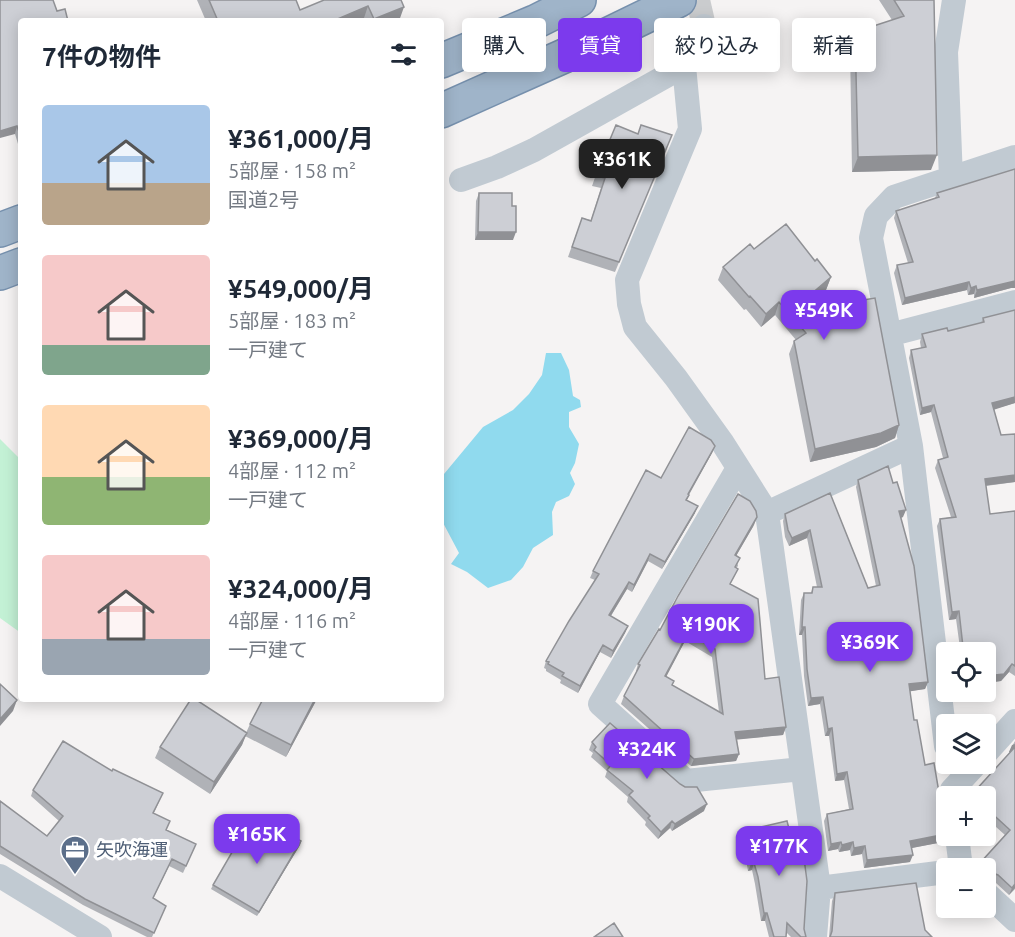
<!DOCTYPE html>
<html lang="ja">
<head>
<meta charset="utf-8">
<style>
	:root { --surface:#fff; --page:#f2f2f3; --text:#1f2937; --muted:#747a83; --accent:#7c3aed }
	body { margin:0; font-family:Ubuntu,"Noto Sans JP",sans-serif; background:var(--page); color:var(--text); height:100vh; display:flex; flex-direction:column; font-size:22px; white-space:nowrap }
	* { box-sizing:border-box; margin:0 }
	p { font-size:20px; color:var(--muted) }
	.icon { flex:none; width:33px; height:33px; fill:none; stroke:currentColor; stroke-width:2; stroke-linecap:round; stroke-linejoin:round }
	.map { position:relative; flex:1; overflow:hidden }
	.drawer { position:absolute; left:18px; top:18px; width:426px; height:684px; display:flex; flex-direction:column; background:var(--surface); border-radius:6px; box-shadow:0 3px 15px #0003 }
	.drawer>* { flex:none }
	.hud { position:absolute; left:462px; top:18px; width:462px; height:54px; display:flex; gap:12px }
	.controls { position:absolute; left:936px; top:642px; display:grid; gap:12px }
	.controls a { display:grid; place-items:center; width:60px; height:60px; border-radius:6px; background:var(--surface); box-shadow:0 3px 15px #0003; font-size:30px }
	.price { position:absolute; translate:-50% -51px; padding:0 14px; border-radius:12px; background:var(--accent); color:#fff; font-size:20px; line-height:39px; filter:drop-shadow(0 2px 3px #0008) }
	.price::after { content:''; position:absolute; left:50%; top:36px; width:18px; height:14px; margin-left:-9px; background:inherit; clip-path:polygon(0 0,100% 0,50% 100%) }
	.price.on { background:#222; color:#fff }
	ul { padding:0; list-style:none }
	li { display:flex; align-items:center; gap:18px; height:150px; padding:0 24px }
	li span { display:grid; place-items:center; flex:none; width:168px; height:120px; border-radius:6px; color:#555 }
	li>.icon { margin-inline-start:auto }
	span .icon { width:72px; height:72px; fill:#fffc; stroke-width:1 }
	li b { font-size:26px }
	h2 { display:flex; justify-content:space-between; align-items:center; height:72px; padding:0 24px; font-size:26px }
	.tag { padding:0 21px; border-radius:6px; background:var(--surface); box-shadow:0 3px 15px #0003; font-size:21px; line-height:54px }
	.tag.on { background:var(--accent); color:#fff }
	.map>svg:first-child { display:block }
	.green { fill:#c3f1d5 }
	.water { fill:#90daee }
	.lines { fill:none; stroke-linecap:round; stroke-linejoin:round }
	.minor-tunnel { stroke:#caccce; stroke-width:24; stroke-dasharray:24 12; stroke-linecap:butt }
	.trunk-casing { stroke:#7690ad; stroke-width:36 }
	.minor { stroke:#c1cad2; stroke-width:24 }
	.trunk { stroke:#9fb4c9; stroke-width:33 }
	.wall { fill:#b0b2b7; fill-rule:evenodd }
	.shaded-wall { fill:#909195 }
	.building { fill:#cdcfd5; stroke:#909195; stroke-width:1.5; fill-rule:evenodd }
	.labels { text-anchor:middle; stroke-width:6; stroke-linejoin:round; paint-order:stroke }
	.service-label { font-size:18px; fill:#4e5e75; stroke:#fff; text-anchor:start }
</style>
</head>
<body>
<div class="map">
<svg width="1015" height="937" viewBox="0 0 1015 937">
	<rect width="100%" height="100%" fill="#f5f3f3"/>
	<path class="green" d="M0,439l21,21v173l-21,-15z"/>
	<path class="water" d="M546,353h15l8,17 4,26 7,4 1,7 -12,5v15l10,17 -4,19 -5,10 5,11 -6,12 -13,6 -4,10 1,23 -20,13 -10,19 -12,13 -23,8 -21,-16 -16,-8 8,-11 -18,-34v-24l3,-21 39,-47 30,-17 16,-16 13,-19z"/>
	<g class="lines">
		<path class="minor-tunnel" d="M698,0l6,26"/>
		<g class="trunk-casing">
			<path id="trunk" d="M441,61l94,-39 44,-22
				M441,111l123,-55 115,-56
				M0,230l21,-8
				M0,273l21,-8"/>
		</g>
		<path class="minor" d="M704,26l1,26 -21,14 6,63 -63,151 2,24 6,23 41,51 46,64 45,71 52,375 -4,49
			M951,179l-5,-127 8,-52
			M461,180l36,-13 37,-17 150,-84
			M889,335l126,-33
			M738,468l-138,236 86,77 116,-12
			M767,513l144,-67
			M946,746l-35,-300 -40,-208 5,-22 18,-19 121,-40
			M986,753l29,-32
			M952,790l24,-26
			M957,836l4,32
			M0,876l100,61
			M819,888l127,-16
			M986,893l29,27"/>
		<use href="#trunk" class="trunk"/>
	</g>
	<path class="wall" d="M197,0h99l4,10 101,-10 -2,21h-193z
		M879,0h55l-3,170 -79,2 -2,-126 5,-14 37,-12z
		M21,21v133l-6,-20z
		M638,134l34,1 -57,137 -47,-15 14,-39 9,2 10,-32 -9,-2 7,-20z
		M1015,169v119h-4l-37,10v-4l-6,1 -1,-5 -65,15 -8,-32 3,-8 11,-2 -14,-45 2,-7 39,-13 2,-5z
		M479,193l34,47h-38l1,-39z
		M754,249l61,12 16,16 -5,13 -23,20 96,115 -4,13 -19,9 -66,15 -21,-108 5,-13 2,-1 -21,-25 -14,12 -15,-18 -2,1 -26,-30 5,-13z
		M983,318l32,85 -21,6 7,26 14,-1v48l-29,4 4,28 25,-3v165l-6,-4 -8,9 -15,2v-31h-31l2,-4h3l-4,-29 -7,1 -12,-94 3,-7 11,-2 -16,-49 3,-8 5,-2 -12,-46 -11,3 -11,-57 2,-8 10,-2 -1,-6 2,-8 26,-3 33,-8z
		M715,446l-3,7 -23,42 -2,5 8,13 -33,56 -14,-8 -16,31 -5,-3 -16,27 17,10 -3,7 -14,25 -11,-6 -22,41 -18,-10 1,-3 -15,-9v-2l-2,-1 2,-7 49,-81 -5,-2 3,-7 68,-93z
		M858,480l45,37 -2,1 27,164 -3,7 -15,2 4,29 29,122 -32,6 -1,14 -46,6 -2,-14 -11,2 -1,-6 -11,2 -1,-3 -10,2 -4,-30 3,-7 22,-5 -5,-29 -9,1 -6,-45h-4l-5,-32 -12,2 -4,-30 -2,-41h-3l2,-35 3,-7h7l2,-6h4l-10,-49 -18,8 -4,-9 -2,-16 2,-7 45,-21 38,95 8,-2 -20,-99z
		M754,525l-18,31 2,10 -2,2 2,1 -8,15 35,95 21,48 -3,8 -46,4 2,15 -3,7 -45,5 -70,-62 3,-8 13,-24 -1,-1 2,-7 22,-34zM685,641l27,16 7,55 -46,-26 -7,-10z
		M263,699h54l-31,58 -41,-21 -3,9 -32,49 -55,-36 5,-11 86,-14 4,-9z
		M1015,741v148l-6,6 -13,-12 -10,-5v-10h-8l2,-5 25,-28 -19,-17v-22h-14l2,-4 36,-40h-1z
		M592,742l112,69 -32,20 -2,-3 -12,11 -13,-14 1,-3 -19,-20 1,-5 -23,-20 2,-6 -16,-14 2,-4 -4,-3z
		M112,771l51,22 -9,20 13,17 29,14 -13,29 -14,-7 -16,33 13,7 -14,31h-5l-64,-32 -83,-51v-53l47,35 12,-15 -28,-25 2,-6z
		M744,831l60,98 2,8h-15l-5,-5v5h-17l-4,-16h-4l-6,-37 -3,-14 -4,1 -6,-33z
		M252,840l49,1 -1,4 -43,71 -46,-27 2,-4z
		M835,893l90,37 -96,7 3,-36z"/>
	<path class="shaded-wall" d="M368,6l-5,15h-30z
		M404,7l-5,14h-26l1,-2z
		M17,126l-2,8 -15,4v-7z
		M937,155l-6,15 -79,2 6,-15z
		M478,232h38l-3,8h-38z
		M831,277l-5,13 -33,28 -3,-6z
		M1015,281v7h-4l-37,10 3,-8z
		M969,282l-2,8 -65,15 3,-7z
		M976,286l-2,8 -6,1 3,-7z
		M779,302l-4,13 -14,12 5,-13z
		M1015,397v6l-25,8 2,-8z
		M934,405l-3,7 -11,3 2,-7z
		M899,425l-4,13 -19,9 -66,15 5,-13z
		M715,446l-3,7 -27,48 3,-7z
		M1015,475v7l-33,4 3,-7z
		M698,506l-3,7 -33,56 3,-7z
		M906,510l-3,7 -7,2 3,-8z
		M757,517l-3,8 -22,38 3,-8z
		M810,530l-3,8 -18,8 3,-8z
		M650,554l-2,7 -16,31 2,-7z
		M629,582l-2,7 -20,33 2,-7z
		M959,611l-3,8 -7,1 3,-8z
		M628,626l-3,7 -14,25 2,-7z
		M802,627h3l-3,8h-3z
		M688,633l-3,8 -22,42 2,-7z
		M603,645l-3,7 -22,41 2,-7z
		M1012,664l-3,8 -8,9 -15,2v-7z
		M928,682l-3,7 -19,3 3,-8z
		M823,697l-3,7 -12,2 3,-8z
		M315,699h2l-31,58 5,-12z
		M17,700l-4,11 -13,15v-7z
		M786,727l-3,8 -50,5 2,-8z
		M832,728l-3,8h-4l3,-7z
		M247,733l-5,12 -32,49 4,-12z
		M1015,744v8h-6l3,-7z
		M739,754l-3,7 -45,5 3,-7z
		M847,772l-3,8 -9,1 2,-7z
		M707,804l-3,7 -32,20 3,-7z
		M672,821l-2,7 -12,11 3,-7z
		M946,834l-3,8 -36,7 3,-8z
		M301,841l-1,4 -43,71 2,-4z
		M841,842l-3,7 -10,2 3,-7z
		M853,842l-3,8 -11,2 3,-7z
		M865,846l-3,8 -11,2 3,-8z
		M913,855l-3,7 -46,6 3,-8z
		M754,863l-2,7 -4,1 3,-7z
		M1015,884v4l-6,7 3,-7z
		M764,913h3l-2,8h-4z"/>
	<path class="building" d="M0,0h53l4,11 8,-2 3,12h-47v117l-4,-12 -17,5z
		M209,0h87l4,10 24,-10h77l3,7 -30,12 -6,-13 -35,15h-115z
		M894,0h40l3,155 -79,2 -3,-125 49,-16z
		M616,125l22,9 3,-9 31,10 -53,127 -47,-15 10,-29 9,3 14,-43 -9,-2 3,-10z
		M1015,169v112l-38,9 -1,-4 -5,2 -2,-6 -64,16 -8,-33 16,-3 -17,-51 43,-14 -2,-4z
		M479,193h33v13h4v26h-38z
		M786,224l29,37 2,-2 14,18 -41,35 85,-14 24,127 -18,8 -66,16 -21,-108 12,-8 -27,-31 -13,12 -16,-18 -1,1 -26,-30 27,-23 4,5z
		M1015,310v87l-23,6 9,32 14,-1v41l-30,4 5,35 25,-3v155l-3,-2 -8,10 -18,2v-24h-29v-4l6,-1 -4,-36 -7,1 -12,-93 16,-2 -18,-57 10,-3 -14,-52 -12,3 -11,-58 15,-3 -4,-13 25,-6 1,3 36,-9 -1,-4z
		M689,427l22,13 4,6 -27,48 1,1 -3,5 12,6 -33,56 -15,-8 -16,31 -5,-3 -20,33 19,11 -15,25 -10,-6 -23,41 -18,-10 2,-3 -16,-9 1,-2 -3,-1 23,-40 30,-47 -6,-3 53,-101 15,8z
		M888,466l5,17 4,-1 9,28 -7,1 15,55 14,116 -19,2 5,36h3l8,45 9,-2 12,71 -36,7 3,14 -46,5 -2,-14 -11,2 -1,-6 -11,3 -1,-3 -10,2 -4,-30 26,-5 -6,-37 -10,2 -5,-46 -4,1 -5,-32 -12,1 -4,-29 -2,-42h-3l2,-34h8l1,-6h9l-12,-57 -18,8 -4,-8 -3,-16 45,-21 38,95 12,-3 -22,-105z
		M738,494l12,7 6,10 1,6 -22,38 5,3 -5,9 3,2 -8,15 28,15 7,80 14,-2 7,50 -51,5 4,22 -45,5 -70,-63 16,-31 -2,-1 21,-35 1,1 18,-34zM688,633l27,16 8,65 -51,-29 2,-4 -9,-5z
		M0,684l17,16 -17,19z
		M191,699h4l52,34 -33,49 -54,-35z
		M263,699h52l-24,46 -41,-21z
		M610,723l70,61 5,3h12l10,17 -32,20 -3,-3 -11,11 -13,-14 2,-2 -21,-21 4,-4 -26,-21 4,-5 -17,-15 2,-3 -4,-5z
		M63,741l49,30 1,-2 50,24 -10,20 17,8 -4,9 30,14 -10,22 -14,-7 -19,39 13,8 -12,27 -69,-34 -85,-53v-45l47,35 16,-20 -30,-26z
		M1015,747v137l-3,4 -14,-13 -8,-3 -10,-9 30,-33 -24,-22v-12h-8l-4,-4z
		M264,819l37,22 -42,71 -46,-27 29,-50 10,5z
		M787,821l8,31 8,-1 4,30 -3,48 2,8h-5l-14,-14 -1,14h-12l-7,-24h-3l-6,-36 -4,-14 -3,1 -7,-33z
		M916,883l9,47 7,7h-102l2,-6 3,-38z
		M614,923l9,14h-29z"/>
	<defs>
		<g id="office-pin" transform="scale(1.5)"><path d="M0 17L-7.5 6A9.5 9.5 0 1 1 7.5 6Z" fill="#5c6f8a" stroke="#fff"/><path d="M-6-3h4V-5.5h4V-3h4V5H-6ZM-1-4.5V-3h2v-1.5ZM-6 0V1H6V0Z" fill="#fff"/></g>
	</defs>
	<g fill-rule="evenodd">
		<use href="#office-pin" x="75" y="850"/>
	</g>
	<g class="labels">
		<g class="service-label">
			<text x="96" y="856">矢吹海運</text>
		</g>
	</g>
</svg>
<div class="controls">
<a><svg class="icon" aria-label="locate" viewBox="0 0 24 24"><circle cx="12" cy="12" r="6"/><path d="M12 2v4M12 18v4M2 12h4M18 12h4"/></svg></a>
<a><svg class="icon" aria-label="layers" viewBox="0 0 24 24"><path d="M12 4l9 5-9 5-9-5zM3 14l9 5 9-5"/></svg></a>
<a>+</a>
<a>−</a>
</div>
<b class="price on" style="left:622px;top:190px">¥361K</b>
<b class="price" style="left:824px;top:341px">¥549K</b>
<b class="price" style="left:711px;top:655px">¥190K</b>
<b class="price" style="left:870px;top:673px">¥369K</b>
<b class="price" style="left:647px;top:780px">¥324K</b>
<b class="price" style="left:257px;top:865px">¥165K</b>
<b class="price" style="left:779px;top:877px">¥177K</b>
<div class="hud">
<a class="tag">購入</a>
<a class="tag on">賃貸</a>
<a class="tag">絞り込み</a>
<a class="tag">新着</a>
</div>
<section class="drawer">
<h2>7件の物件<svg class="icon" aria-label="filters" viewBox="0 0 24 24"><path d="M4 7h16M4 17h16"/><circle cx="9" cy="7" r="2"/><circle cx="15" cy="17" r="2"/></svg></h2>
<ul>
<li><span style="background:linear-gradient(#a9c7e8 65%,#b9a48a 0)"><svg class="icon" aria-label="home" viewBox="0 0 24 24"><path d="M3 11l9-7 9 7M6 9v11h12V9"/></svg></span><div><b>¥361,000/月</b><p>5部屋 · 158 m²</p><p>国道2号</p></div></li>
<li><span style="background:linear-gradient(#f6c9c9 75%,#7fa58c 0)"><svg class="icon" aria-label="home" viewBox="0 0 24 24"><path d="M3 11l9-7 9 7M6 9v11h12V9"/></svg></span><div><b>¥549,000/月</b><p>5部屋 · 183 m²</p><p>一戸建て</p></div></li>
<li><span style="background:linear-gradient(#ffd9b3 60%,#8fb573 0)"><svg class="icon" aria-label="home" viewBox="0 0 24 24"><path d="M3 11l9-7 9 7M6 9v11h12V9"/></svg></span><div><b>¥369,000/月</b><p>4部屋 · 112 m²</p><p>一戸建て</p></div></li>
<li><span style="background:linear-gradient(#f6c9c9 70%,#9aa5b1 0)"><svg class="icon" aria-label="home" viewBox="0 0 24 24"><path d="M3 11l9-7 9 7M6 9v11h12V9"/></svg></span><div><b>¥324,000/月</b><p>4部屋 · 116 m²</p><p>一戸建て</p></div></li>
</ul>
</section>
</div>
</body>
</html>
